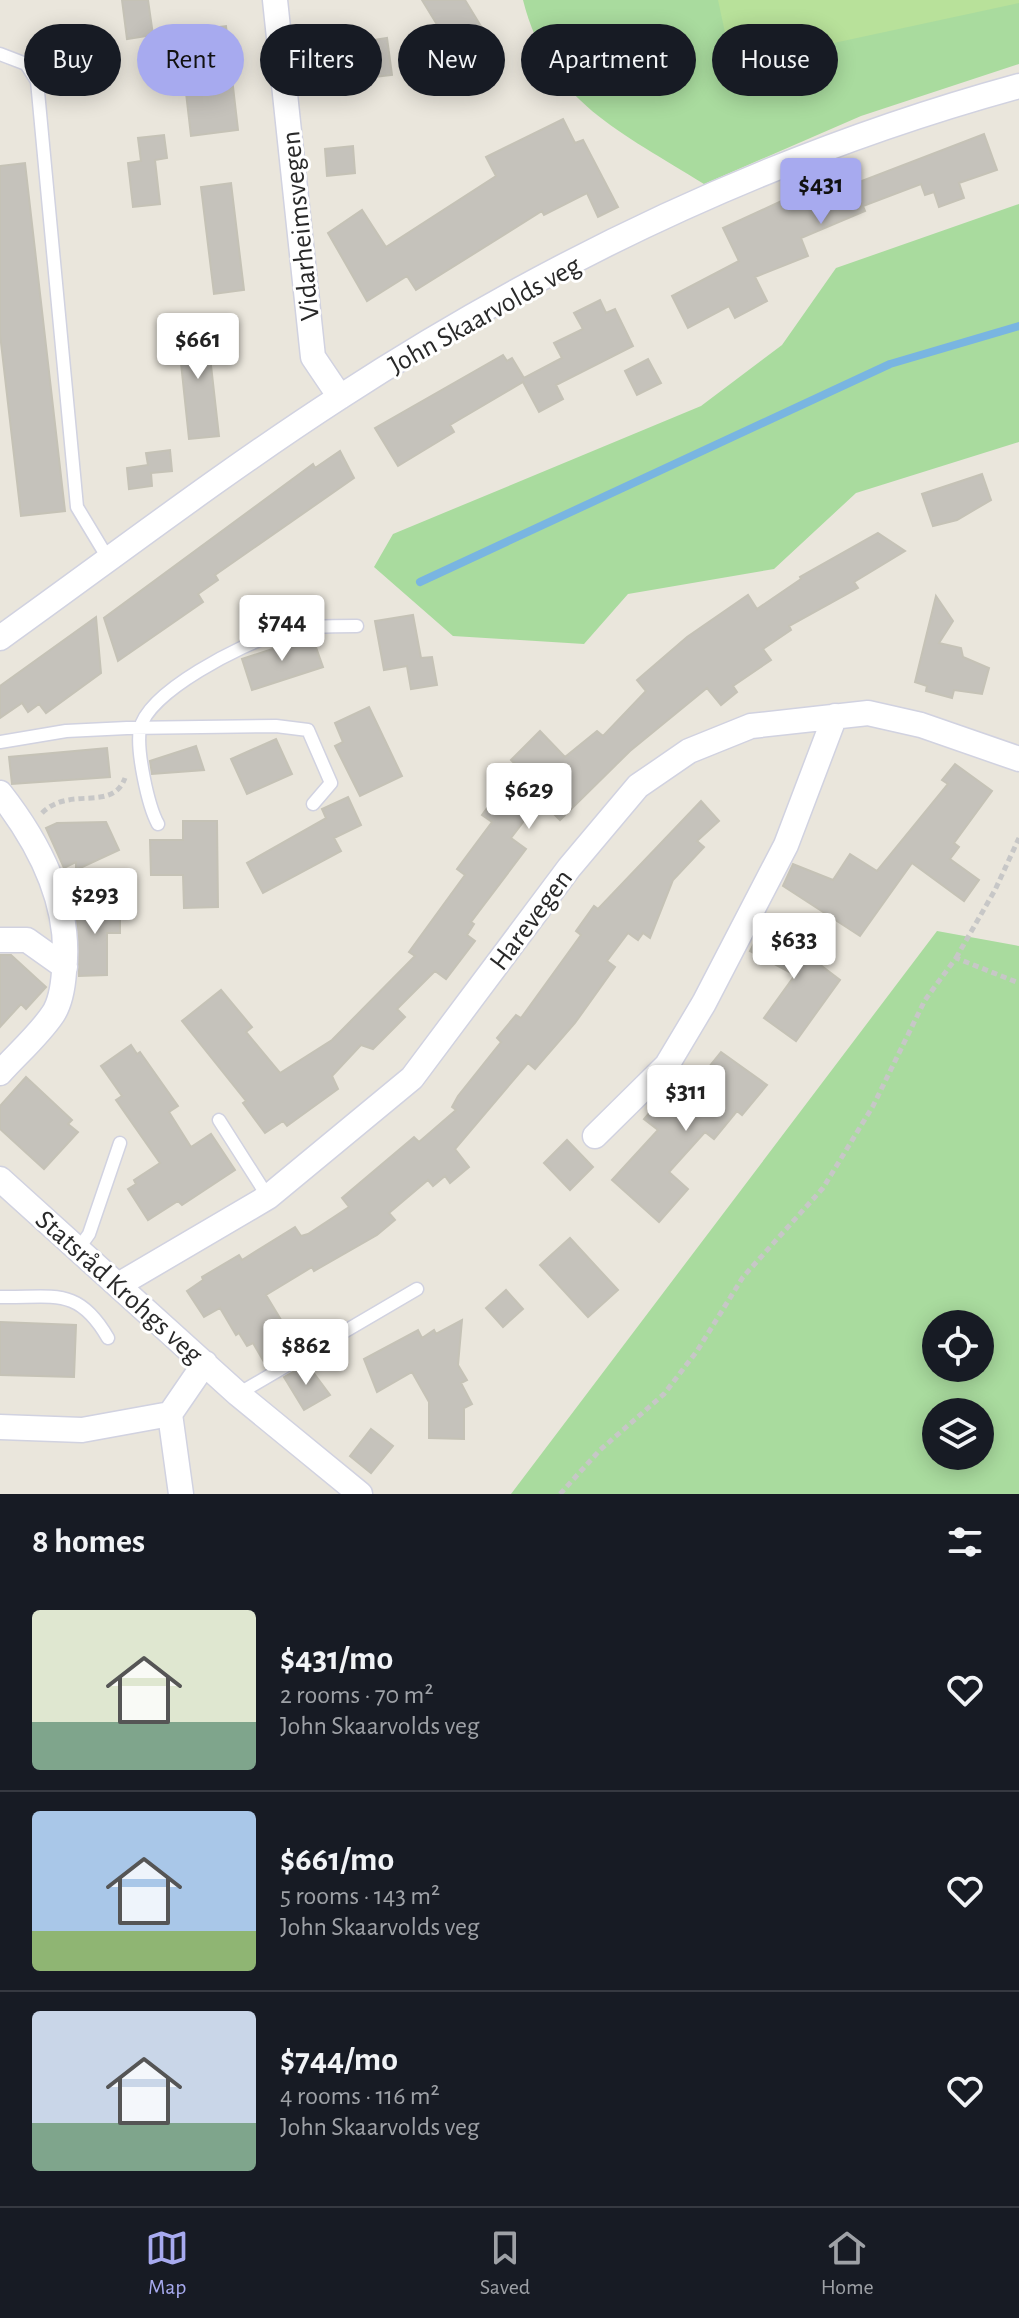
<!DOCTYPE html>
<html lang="en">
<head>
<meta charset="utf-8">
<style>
	:root { --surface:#171b24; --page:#20242c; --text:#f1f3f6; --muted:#9ea1a6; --line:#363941; --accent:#a7aaef }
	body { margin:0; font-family:"Alegreya Sans",sans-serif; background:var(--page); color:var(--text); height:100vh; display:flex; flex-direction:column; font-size:30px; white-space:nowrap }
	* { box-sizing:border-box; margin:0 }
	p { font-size:26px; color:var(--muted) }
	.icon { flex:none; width:44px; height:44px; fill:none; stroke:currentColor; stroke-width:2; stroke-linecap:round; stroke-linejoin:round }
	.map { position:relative; height:1494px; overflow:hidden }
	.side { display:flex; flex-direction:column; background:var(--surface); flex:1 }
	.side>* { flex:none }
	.hud { position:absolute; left:24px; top:24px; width:972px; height:72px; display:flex; gap:16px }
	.tools { position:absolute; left:922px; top:1310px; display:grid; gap:16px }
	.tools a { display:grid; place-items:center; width:72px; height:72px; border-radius:50%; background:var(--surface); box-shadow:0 4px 20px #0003; font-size:40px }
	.price { position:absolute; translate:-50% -68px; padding:0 18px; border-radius:8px; background:#fff; color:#222; font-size:26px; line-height:52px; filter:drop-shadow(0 2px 4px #0008) }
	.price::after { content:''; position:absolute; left:50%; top:48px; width:24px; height:18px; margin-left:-12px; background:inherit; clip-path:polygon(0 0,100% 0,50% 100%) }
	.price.selected { background:var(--accent); color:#111 }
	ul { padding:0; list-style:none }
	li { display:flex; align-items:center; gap:24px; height:200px; padding:0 32px }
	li+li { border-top:2px solid var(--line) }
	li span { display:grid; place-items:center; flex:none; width:224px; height:160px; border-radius:8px; color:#555 }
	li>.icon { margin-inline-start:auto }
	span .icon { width:96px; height:96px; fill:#fffc; stroke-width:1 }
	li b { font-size:34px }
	h2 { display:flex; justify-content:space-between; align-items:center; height:96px; padding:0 32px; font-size:34px }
	.chip { padding:0 28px; border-radius:36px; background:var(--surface); box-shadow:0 4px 20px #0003; font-size:28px; line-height:72px }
	.chip.selected { background:var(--accent); color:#111 }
	.dock { display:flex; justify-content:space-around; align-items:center; height:112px; border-top:2px solid var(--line); background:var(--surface); font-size:22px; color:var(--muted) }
	.dock a { display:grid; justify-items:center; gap:4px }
	.dock .selected { color:var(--accent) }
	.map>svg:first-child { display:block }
	.green { fill:#a9db9e; fill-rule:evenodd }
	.pitch { fill:#b8e19a }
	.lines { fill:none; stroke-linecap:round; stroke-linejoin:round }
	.stream { stroke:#79b5e1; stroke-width:8 }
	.building { fill:#c5c2bb; stroke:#c5c2b6; stroke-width:2 }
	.service-casing { stroke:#d1d2e0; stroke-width:15 }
	.minor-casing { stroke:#d1d2e0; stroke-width:27 }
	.path { stroke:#c7c7c7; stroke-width:5; stroke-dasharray:6 4; stroke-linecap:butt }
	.service { stroke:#fff; stroke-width:12 }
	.minor { stroke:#fff; stroke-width:24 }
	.labels { text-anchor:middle; stroke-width:6; stroke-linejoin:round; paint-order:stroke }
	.street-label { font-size:28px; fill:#292929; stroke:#fff }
</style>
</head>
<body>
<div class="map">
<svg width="1019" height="1494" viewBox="0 0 1019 1494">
	<rect width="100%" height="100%" fill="#eae6dc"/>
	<path class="green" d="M523,0h496v64l-158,52 -157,68c-82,-52 -155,-81 -181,-184z
		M1019,204v238l-163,51 -82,76 -146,25 -44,50 -131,-8 -79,-69 19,-33 308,-128 81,-61 54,-77z
		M937,931l82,15v548h-508zM980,1324v44h-44v-44zM980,1412v44h-44v-44z"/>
	<path class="pitch" d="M718,0h301v3l-287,62z"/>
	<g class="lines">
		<path class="stream" d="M420,582l470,-218 129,-38"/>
	</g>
	<path class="building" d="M122,0h26l5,35 -26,4z
		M422,0h43l17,28 -30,21z
		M226,26l12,104 -47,6 -12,-104z
		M387,38l5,37 -50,6 -5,-35z
		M563,119l12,24 8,-3 35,67 -20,10 -11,-24 -43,22 -2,-4 -126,79 -9,-14 -40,25 -39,-68 34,-23 24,37 110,-71 -10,-19z
		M984,134l13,36 -38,13 5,15 -25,9 -5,-15 -9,3 -4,-11 -58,22 2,5 -64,27 7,18 -53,21 12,24 -32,17 -6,-12 -41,22 -16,-32 67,-35 -16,-33 63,-29 3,10z
		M164,135l3,23 -12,2 5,44 -27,3 -5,-44 13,-2 -3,-23z
		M353,146l2,27 -28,3 -2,-27z
		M25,163l40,348 -44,5 -21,-182v-168z
		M231,183l13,107 -30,4 -13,-107z
		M600,300l6,13 9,-4 18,37 -77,39 7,14 -24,13 -16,-30 -73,43 4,7 -56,34 -23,-38 128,-73 4,6 5,-3 12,20 38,-20 -8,-15 29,-14 -9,-16z
		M206,321l13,115 -30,3 -12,-114z
		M648,359l13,24 -24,12 -12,-24z
		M170,450l2,21 -21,2 1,13 -23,3 -2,-21 21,-3 -2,-12z
		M340,451l14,27 -139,97 3,5 -20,14 5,8 -85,59 -14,-43 209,-154 2,4z
		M982,474l9,26 -34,20 -24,6 -11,-32z
		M878,533l27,18 -51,31 4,6 -69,38 2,4 -28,19 8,11 -38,26 4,6 -16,13 -14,-17 -77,63 -70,69 -20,-20 -29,38 15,11 -55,73 3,2 -7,11 8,6 -29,38 -11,-8 -38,38 8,8 -32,32 -12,-4 -29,31 6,13 -51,37 -4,-5 -18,12 -22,-30 3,-2 -64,-80 39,-31 31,37 -6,5 34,41 52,-33 83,-84 -6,-4 56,-77 -8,-6 35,-47 -10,-7 16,-22 -5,-5 23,-23 -5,-5 29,-29 25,26 32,-26 6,5 43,-45 -9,-11 50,-43 61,-42 9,14 44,-30 -1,-2z
		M936,596l17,25 -14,22 22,5 2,9 26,11 -7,26 -28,-4 -2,8 -26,-7 1,-5 -12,-4z
		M413,615l8,43 11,-1 5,28 -26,4 -4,-23 -23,4 -9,-49z
		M96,617l5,56 -55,40 -7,-9 -11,8 -6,-9 -22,15v-32z
		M312,636l11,31 -71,23 -10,-31z
		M369,707l33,69 -42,20 -25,-50 8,-4 -8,-19z
		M276,739l16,35 -45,20 -16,-35z
		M196,746l8,24 -52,4 -2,-13z
		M107,748l3,29 -98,7 -3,-27z
		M955,764l37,27 -38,52 5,4 -9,12 29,21 -15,21 -52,-38 -52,73 -77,-50 10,-22 40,16 17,-26 27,17 71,-87 -6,-4z
		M348,797l13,28 -27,13 7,13 -78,42 -16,-30 79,-45 -4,-9z
		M701,801l18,20 -22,20 7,6 -31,33 -23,58 -7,-5 -5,7 -10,-7 -21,28 8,6 -40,56 -40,46 -7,-6 -73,86 14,18 -19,16 -5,-7 -12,10 -5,-6 -39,33 6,7 -18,15 -63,36 -2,-4 -46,28 32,53 -23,14 -2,-5 -9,5 -11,-19 -6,3 -8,-13 -3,2 -16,-27 -16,9 -17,-26 16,-11 -1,-3 37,-22 3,5 53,-33 6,9 7,-2 41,-27 -7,-9 72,-61 5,5 37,-32 -4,-3 6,-11 43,-54 -4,-4 19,-23 5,3 47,-65 13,-18 -5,-4 18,-25 4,3z
		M183,821h34l1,86 -34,1 -1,-33h-32l-1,-35h33z
		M106,822l13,28 -43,20v-8l-12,6 -18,-40 11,-5z
		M76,904h44v29h-13v42l-28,1z
		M768,917l24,18 -3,6 51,39 -44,61 -32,-23 31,-43 -45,-24z
		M0,955h11l35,32 -20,22 -5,-5 -21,23z
		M131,1045l6,9 3,-2 38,54 -9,6 22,35 20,-13 24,36 -53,35 -4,-4 -30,19 -20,-31 8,-5 -2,-4 26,-17 -44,-63 6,-4 -21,-30z
		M721,1052l46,33 -25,30 -5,-4 -23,28 -9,-7 -36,40 19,17 -29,33 -47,-42 46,-50 -14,-11 18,-21 13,11z
		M26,1077l46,43 -4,4 10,8 -34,37 -44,-40v-23z
		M567,1140l26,27 -23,23 -26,-27z
		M570,1238l48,52 -30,27 -48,-52z
		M506,1290l17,19 -20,18 -17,-19z
		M462,1320l-4,45 9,15 -6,3 11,21 -8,4v31l-35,-1v-36l-17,-30 -35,20 -13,-33 54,-29 4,8 12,-8 2,4z
		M0,1322l76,3 -2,52 -74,-2z
		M307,1364l23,31 -26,15 -20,-33z
		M371,1429l22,17 -22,27 -21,-17z"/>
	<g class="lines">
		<g class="service-casing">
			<path id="service" d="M0,54l26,10 11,17 40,426 32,53
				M0,742l66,-11 61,-3 149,-2 32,4 23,53 -18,21
				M158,824c-10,-18 -22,-74 -18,-95 8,-38 103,-85 138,-96 25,-7 53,-7 79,-7
				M219,1120l49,77
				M79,1248l10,-14 31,-91
				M0,1297c54,1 78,-11 108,41
				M238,1394l179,-105"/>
		</g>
		<g class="minor-casing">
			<path id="minor" d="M275,0l38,357 27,40
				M0,638c113,-81 224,-166 340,-241 209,-136 438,-245 679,-311
				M0,793c40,51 72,112 64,179 -1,14 -3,30 -11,42 -14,21 -36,40 -53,59
				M0,940h27l38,27
				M595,1136l72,-71 37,-62 82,-158 49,-129
				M0,1179l238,215 122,100
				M120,1284l148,-87 144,-119 157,-210 69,-82 51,-35 62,-25 117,-13 53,12 98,34
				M170,1414l11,80
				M0,1427l82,3 88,-16 35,-51"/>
		</g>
		<path class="path" d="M42,813c28,-28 70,0 83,-35
			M956,958l39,-68 24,-52
			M560,1494l40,-44 64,-56 33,-43 46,-74 80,-89 50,-82 52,-106 31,-42 63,25"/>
		<use href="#service" class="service"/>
		<use href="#minor" class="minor"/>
	</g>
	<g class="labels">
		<g class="street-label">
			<text transform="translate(299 226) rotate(-96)" y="10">Vidarheimsvegen</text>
			<text transform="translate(484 314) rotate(-29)" y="10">John Skaarvolds veg</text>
			<text transform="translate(530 919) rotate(-53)" y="10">Harevegen</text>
			<text transform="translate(120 1286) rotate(42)" y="10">Statsråd Krohgs veg</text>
		</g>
	</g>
</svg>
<div class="tools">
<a><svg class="icon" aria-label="locate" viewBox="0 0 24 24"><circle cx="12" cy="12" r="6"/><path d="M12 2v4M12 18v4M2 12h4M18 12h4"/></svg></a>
<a><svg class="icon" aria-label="layers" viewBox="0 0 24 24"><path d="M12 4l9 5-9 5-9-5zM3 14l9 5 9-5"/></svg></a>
</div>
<b class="price selected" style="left:821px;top:226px">$431</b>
<b class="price" style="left:198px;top:381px">$661</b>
<b class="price" style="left:282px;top:663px">$744</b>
<b class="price" style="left:529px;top:831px">$629</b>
<b class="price" style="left:95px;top:936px">$293</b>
<b class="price" style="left:794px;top:981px">$633</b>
<b class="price" style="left:686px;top:1133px">$311</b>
<b class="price" style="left:306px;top:1387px">$862</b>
<div class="hud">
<a class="chip">Buy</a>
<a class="chip selected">Rent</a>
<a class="chip">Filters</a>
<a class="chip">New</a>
<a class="chip">Apartment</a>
<a class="chip">House</a>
</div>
</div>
<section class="side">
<h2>8 homes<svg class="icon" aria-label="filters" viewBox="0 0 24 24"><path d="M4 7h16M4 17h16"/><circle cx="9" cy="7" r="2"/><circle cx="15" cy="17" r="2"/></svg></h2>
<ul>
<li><span style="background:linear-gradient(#dfe7d0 70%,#7fa58c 0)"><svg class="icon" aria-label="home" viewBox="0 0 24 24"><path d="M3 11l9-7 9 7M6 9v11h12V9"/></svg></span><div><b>$431/mo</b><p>2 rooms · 70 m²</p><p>John Skaarvolds veg</p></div><svg class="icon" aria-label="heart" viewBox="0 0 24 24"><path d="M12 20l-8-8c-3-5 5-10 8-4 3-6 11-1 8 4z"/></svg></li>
<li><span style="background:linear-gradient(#a9c7e8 75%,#8fb573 0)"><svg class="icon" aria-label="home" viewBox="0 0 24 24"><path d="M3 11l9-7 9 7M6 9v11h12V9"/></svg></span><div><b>$661/mo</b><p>5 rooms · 143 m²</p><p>John Skaarvolds veg</p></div><svg class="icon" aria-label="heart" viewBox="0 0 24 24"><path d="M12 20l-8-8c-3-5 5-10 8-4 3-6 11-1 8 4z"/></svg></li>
<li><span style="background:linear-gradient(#c9d6e8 70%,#7fa58c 0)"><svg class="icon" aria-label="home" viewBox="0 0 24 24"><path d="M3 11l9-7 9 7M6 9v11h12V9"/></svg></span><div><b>$744/mo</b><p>4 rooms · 116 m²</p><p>John Skaarvolds veg</p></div><svg class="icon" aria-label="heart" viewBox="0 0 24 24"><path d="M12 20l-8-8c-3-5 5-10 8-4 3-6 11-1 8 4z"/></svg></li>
</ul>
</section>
<nav class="dock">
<a class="selected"><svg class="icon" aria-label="map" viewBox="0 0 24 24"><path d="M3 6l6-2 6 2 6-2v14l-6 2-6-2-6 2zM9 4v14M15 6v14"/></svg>Map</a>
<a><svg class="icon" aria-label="saved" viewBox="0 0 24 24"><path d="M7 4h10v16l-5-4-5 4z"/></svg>Saved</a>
<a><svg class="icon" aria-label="home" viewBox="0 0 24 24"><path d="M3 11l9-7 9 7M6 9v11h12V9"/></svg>Home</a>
</nav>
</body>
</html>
